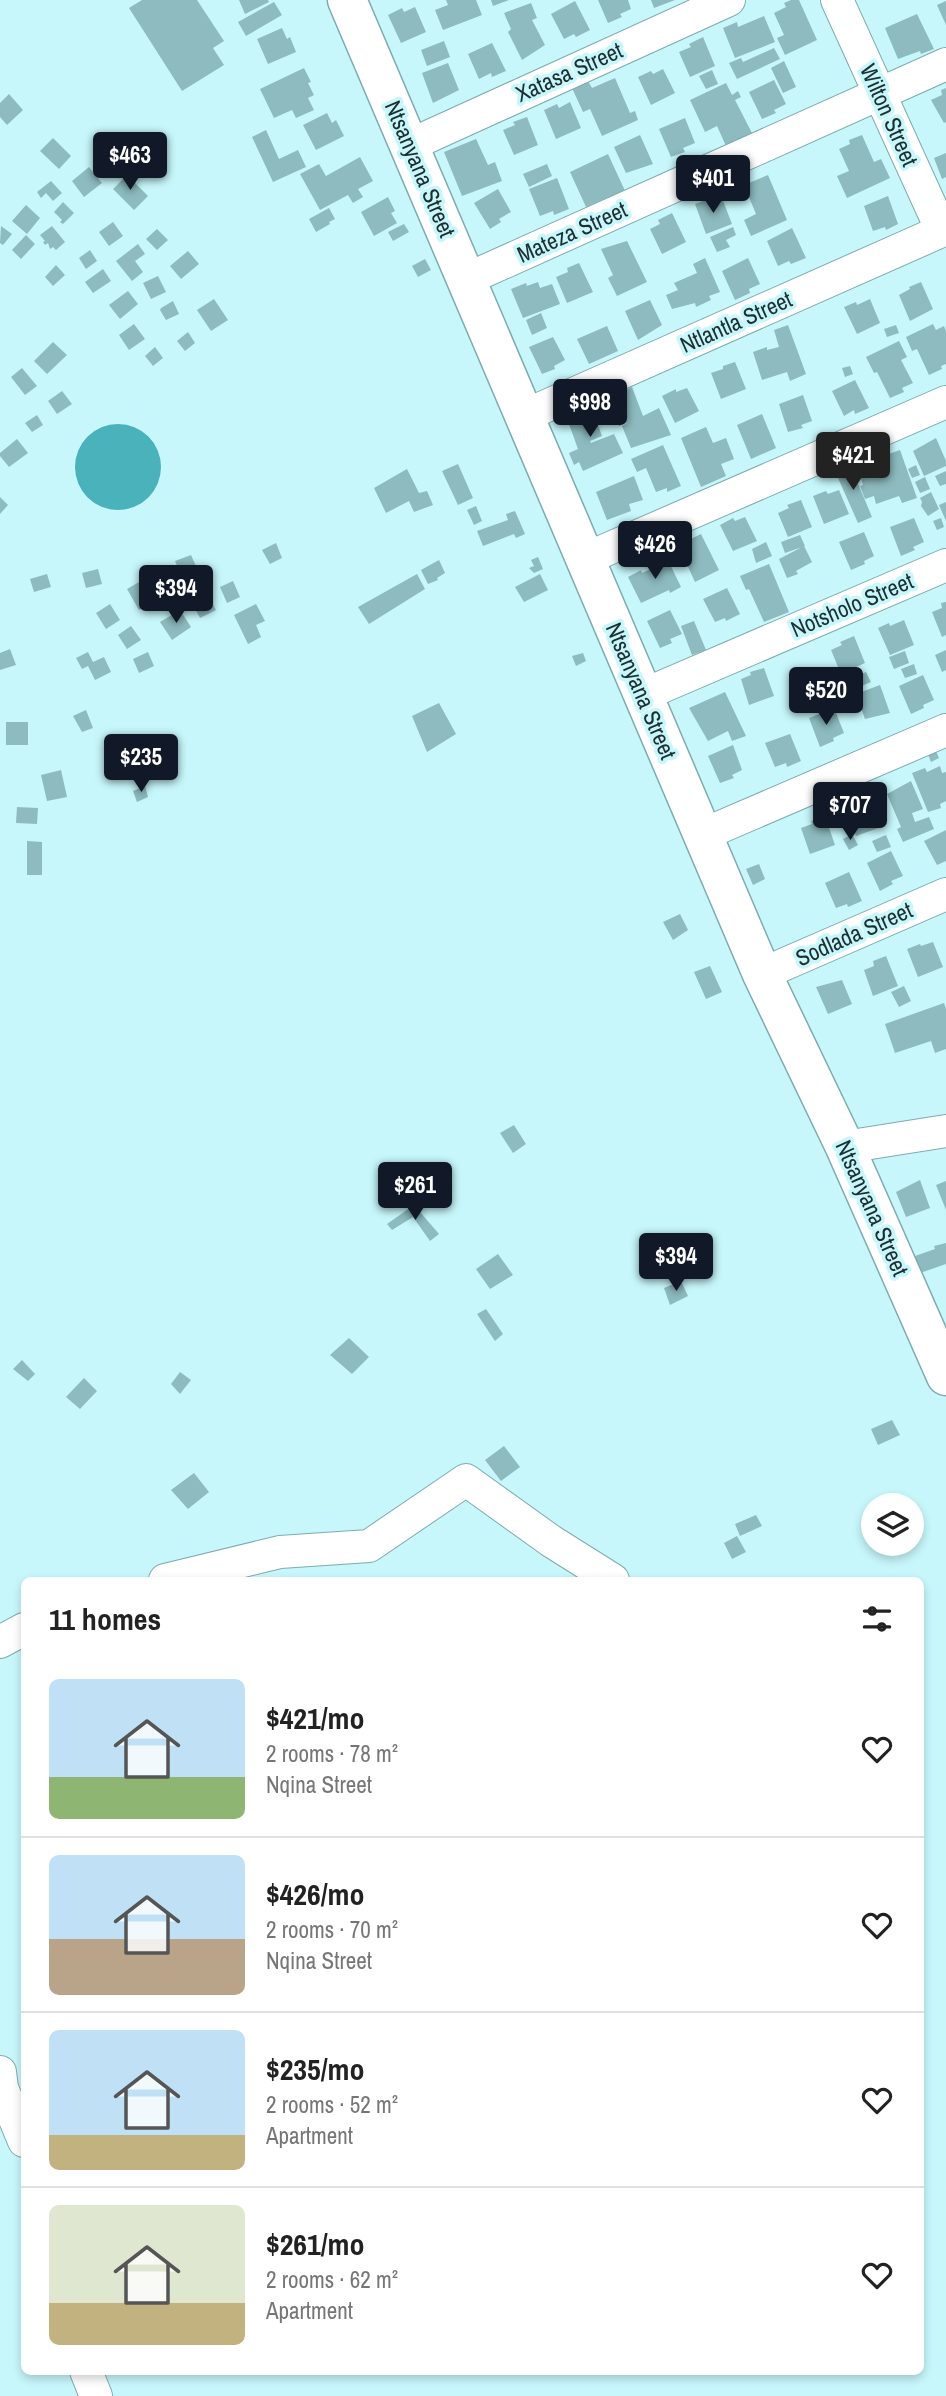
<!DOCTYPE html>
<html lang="en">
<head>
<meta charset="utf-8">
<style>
	:root { --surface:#fff; --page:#f2f2f2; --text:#222; --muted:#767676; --line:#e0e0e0; --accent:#111827 }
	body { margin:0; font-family:"Archivo Narrow",sans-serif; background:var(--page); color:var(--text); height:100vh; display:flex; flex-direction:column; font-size:26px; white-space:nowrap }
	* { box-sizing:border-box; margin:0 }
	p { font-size:23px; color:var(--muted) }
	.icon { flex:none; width:38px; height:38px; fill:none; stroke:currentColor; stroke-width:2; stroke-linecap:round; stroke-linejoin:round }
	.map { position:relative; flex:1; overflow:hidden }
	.drawer { position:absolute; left:21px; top:1577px; width:903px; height:798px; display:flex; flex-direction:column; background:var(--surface); border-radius:10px; box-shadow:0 4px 10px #0003 }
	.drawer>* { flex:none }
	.controls { position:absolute; left:861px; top:1493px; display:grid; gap:14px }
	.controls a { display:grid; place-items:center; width:63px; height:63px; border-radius:50%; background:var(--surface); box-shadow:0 4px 10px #0003; font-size:35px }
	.price { position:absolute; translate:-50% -60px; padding:0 16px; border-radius:7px; background:var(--accent); color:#fff; font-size:23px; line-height:46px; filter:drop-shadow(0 2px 4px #0008) }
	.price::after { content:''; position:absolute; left:50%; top:42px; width:21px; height:16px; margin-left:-10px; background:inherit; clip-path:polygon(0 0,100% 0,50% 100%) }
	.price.selected { background:#222; color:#fff }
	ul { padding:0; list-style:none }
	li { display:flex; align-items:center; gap:21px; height:175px; padding:0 28px }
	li+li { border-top:2px solid var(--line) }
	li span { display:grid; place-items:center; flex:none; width:196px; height:140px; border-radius:10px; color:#555 }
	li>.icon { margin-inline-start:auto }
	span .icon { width:84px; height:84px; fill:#fffc; stroke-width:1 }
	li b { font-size:30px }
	h2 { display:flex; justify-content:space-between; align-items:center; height:84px; padding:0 28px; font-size:30px }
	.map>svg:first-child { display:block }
	.water { fill:#49b2bb }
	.building { fill:#8dbbbf }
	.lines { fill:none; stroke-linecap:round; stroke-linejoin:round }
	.street-casing { stroke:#7eabaf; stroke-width:34 }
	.secondary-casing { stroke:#7eabaf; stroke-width:41 }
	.street { stroke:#fff; stroke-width:32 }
	.secondary { stroke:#fff; stroke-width:38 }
	.labels { text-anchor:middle; stroke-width:7; stroke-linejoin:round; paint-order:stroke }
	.street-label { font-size:23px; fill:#1c2e30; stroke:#c7f7fb }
</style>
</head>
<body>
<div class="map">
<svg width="946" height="2396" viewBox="0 0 946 2396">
	<rect width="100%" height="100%" fill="#c7f7fb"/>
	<path class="water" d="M75 467a43 43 0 1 1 86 0a43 43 0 1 1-86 0Z"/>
	<path class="building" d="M142,0h55l27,41 -11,7 11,17 -42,26 -53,-83z
		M239,0h29l1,2 -24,12z
		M446,0h30l6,15 -39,15 -8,-20 13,-5z
		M491,0h18l-16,6z
		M598,0h30l3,9 -11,5 2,3 -14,6z
		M651,0h24l-21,8z
		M791,0h8l18,40 -32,15 -8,-17 7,-3 -10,-22 12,-6 -2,-4z
		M575,1l15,29 -14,7 -2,-3 -10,5 -13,-25z
		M946,1v24l-9,-20z
		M274,2l8,13 -36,21 -8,-14z
		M531,3l6,15 -5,2 13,25 -23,15 -14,-28 3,-3 -7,-16z
		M415,7l11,25 -25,11 -13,-28 14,-7 2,4z
		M917,14l17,35 -13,5 -1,-3 -22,8 -13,-31z
		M764,16l11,26 -40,16 -12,-30 14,-6 1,5z
		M282,28l5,11 3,-2 6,15 -28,12 -11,-25z
		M703,37l12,29 -25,11 -11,-25 12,-5 -2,-3z
		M444,41l6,16 -23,9 -6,-16z
		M492,43l14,28 -14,6 -1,-4 -12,6 -11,-25z
		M774,48l6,11 -43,20 -8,-16 12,-5 2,4z
		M784,61l12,26 -13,6 -12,-25z
		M448,63l11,27 -26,13 -11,-30z
		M304,68l7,14 -3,1 6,12 -6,3 6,12 -18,8 -4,-8 -18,8 -14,-29z
		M663,69l12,24 -24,12 -13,-28 13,-6 2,3z
		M712,70l6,14 -12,5 -7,-13z
		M615,78l15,35 5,-2 3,9 -36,16 -12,-27 -7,3 -11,-24 16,-7 4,7z
		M774,80l12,24 -12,6 2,3 -14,6 -13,-27z
		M726,83l6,12 6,-4 3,6 -6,3 17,33 -26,13 -9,-20 -12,6 -15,-32z
		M946,88v34l-2,1 -13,-23 11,-5 -1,-5z
		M9,94l14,16 -16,15 -7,-8v-14z
		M570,102l11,26 -25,11 -12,-29 13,-6 2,4z
		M327,113l5,10 4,-3 8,16 -28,14 -13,-25z
		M527,117l11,28 -24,10 -11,-25 12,-5 -2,-3z
		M685,118l10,25 -12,5 2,4 -14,5 -12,-28z
		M266,130l13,29 19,-9 8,17 -33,15 -21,-45z
		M640,135l13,29 -27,9 -12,-26z
		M862,135l12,27 7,-3 9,19 -43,20 -10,-22 12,-5 -10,-22 11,-5 -1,-4z
		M53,138l18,18 -12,13 -19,-18z
		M476,139l12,26 7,-3 7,19 -40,15 -18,-44z
		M946,153v24l-4,2 -8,-21z
		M608,154l18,39 -15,7 -2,-3 -23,10 -16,-35z
		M360,157l13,24 -15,8 5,8 -10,6 -5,-8 -28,15 -20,-36 19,-10 7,12z
		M547,164l5,12 -23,11 -6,-13z
		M89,167l13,16 -18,14 -12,-16z
		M127,175l21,21 -14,14 -21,-21z
		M768,175l19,45 -36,16 -7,-16 12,-6 -12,-29z
		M557,178l12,31 -15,6 -1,-4 -13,5 -11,-27z
		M51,181l11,12 -9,8 -7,-8 -5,5 -4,-6z
		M498,189l13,23 -12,7 2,3 -11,7 -16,-26z
		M888,196l10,28 -12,6 -1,-3 -12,4 -9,-25z
		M388,197l7,14 -4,2 6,10 -23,13 -13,-24z
		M722,198l10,26 -26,10 -11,-30 13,-5 1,3z
		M63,202l11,11 -11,11 -3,-2 2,-2 -8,-8z
		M26,205l14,13 -13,16 -15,-13z
		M329,208l6,11 -6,3 1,2 -14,8 -7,-13z
		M672,213l14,29 -24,12 -12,-25 10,-5 -2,-4z
		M113,222l10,14 -14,10 -10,-14z
		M404,224l5,8 -16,9 -5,-9z
		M1,226l11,8 -9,11 -3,-2z
		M52,226l13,16 -9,8 -3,-3 -3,2 -2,-6 -3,2 -2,-3 2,-1 -5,-6z
		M733,227l3,8 -10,5 4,7 -13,5 -7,-15z
		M792,228l14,30 -15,6 -2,-3 -11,5 -11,-25z
		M157,229l11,11 -11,10 -11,-11z
		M26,235l9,9 -14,15 -9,-9z
		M627,241l20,41 -30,14 -9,-18 5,-3 -12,-26z
		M138,244l7,10 -10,7 8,11 -11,9 -16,-20z
		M90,250l7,11 -11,8 -7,-11z
		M188,251l11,13 -18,15 -11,-13z
		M705,258l15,34 -11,4 2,4 -15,7 -1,-4 -23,6 -6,-14 12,-5 -4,-7 23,-10 -4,-9z
		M748,258l12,26 -11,5 1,4 -15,7 -13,-29z
		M425,259l6,11 -13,7 -6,-11z
		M579,263l14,29 -26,11 -11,-26 12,-5 -1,-4z
		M56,265l9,10 -12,11 -8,-9z
		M103,269l8,12 -18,12 -8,-11z
		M158,276l8,16 -15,7 -8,-16z
		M538,282l2,6 12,-4 8,20 -37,14 -12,-29 15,-6 1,3z
		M921,282l12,27 -23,12 -11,-26 11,-6 -1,-2z
		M128,291l10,13 -18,15 -11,-14z
		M214,299l14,21 -17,11 -14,-21z
		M870,299l10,24 -23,11 -13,-27 12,-5 1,3z
		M650,300l12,25 -24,15 -13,-29z
		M173,301l6,13 -13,6 -6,-10 1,-2z
		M541,313l6,15 -15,7 -6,-15z
		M134,324l11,15 -16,11 -10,-15z
		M933,324l3,6 8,-4 2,5v33l-5,2 1,3 -13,6 -12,-26 -5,2 -6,-14z
		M788,325l18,49 -16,7 -3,-9 -25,8 -9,-28 14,-5v3l12,-3 -5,-17z
		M896,325l3,8 -12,4 -3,-8z
		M607,326l11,25 -29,13 -12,-25z
		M188,332l7,11 -10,8 -8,-10z
		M553,337l12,23 -11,6 1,3 -13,5 -13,-27z
		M899,341l8,16 -6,3 12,23 -11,5 2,4 -14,6 -13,-26 -3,1 -8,-16z
		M53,342l14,13 -20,19 -13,-13z
		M155,347l8,11 -10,8 -8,-10z
		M735,362l11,27 -25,10 -10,-26 12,-4v-3z
		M850,366l3,8 -8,3 -3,-9z
		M22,368l15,18 -12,9 -14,-18z
		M855,380l14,28 -14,6 -1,-4 -10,6 -12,-25z
		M632,387l11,29 16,-8 12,27 -40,13 -9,-22 7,-4 -10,4 -12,-27z
		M687,388l12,23 -24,12 -13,-27 14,-7v3z
		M62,391l10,13 -15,10 -9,-13z
		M803,395l9,26 -11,4 2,3 -15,4 -9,-28z
		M590,404l12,32 -12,5 1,2 23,-9 9,19 -40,18 -4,-9 -5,3 -5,-12 9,-4 -13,-36z
		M762,414l14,34 -25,11 -14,-34z
		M37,415l6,10 -11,7 -7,-9z
		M706,427l7,16 13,-5 8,21 -13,5 5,12 -25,11 -20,-49z
		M936,438l10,23v5l-22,10 -11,-25z
		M17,439l11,14 -19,14 -9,-11v-3z
		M663,445l18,41 -14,6v-4l-11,4 -10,-24 -9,4 -6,-13z
		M900,450l17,48 -15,5 -3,-7 -23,8 -2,-8 -9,3 -5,-13 3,-1 -3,-10 29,-12 -3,-8z
		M849,462l23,55 -14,6 -24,-54z
		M458,464l15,34 -15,7 -16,-34z
		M916,465l4,10 -8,3 -4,-9z
		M407,469l12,24 8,-2 6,14 -19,7 -5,-11 -23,12 -12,-25z
		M946,471v13l-6,2 -5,-10z
		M634,476l9,24 -14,4 2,7 -24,9 -11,-28z
		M925,477l5,12 -10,4 -5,-11z
		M839,490l10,24 -25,10 -11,-28 13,-5 2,3z
		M931,492l8,17 -11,7 -7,-10 1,-4 -2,-4z
		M0,497l8,8 -8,9z
		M801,500l11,27 -24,10 -10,-24 11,-5 -2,-3z
		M946,502v19l-7,-16z
		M476,506l6,15 -8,4 -7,-15z
		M515,511l10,23 -9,4 -2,-4 -31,12 -6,-15 31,-11 -2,-6z
		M745,517l12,24 -24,10 -13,-26 13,-7 2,3z
		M914,518l10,24 -11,5 2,3 -14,6 -11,-29z
		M941,518l3,9 -7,3 -4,-9z
		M864,532l10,24 -10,5 1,3 -14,6 -12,-28z
		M701,534l18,36 -24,12 -17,-37z
		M800,535l5,11 -20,7 -4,-11z
		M766,542l6,14 -16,7 -4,-14z
		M276,543l6,15 -12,6 -8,-14z
		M804,546l8,16 -16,9 2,3 -11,4 -8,-19z
		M191,555l10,22 -16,7 -10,-23z
		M538,557l5,12 -9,4 -5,-5 5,-2 -3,-6z
		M667,558l14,29 -11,6 -1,-3 -28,13 -13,-26 13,-7 1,3 11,-5 -2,-3z
		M439,560l6,13 -8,5 1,2 -10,4 -7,-14z
		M769,564l20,48 -25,10 -15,-33 -3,1 -6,-14z
		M98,569l4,15 -16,4 -4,-15z
		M47,574l4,13 -17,5 -4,-13z
		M417,574l8,15 -56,35 -11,-17z
		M540,574l8,16 -24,12 -9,-15z
		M146,578l12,22 -19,10 -12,-21z
		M233,581l7,16 -13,6 -7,-16z
		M727,588l13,26 -14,7 -1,-3 -10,4 -12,-23z
		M208,595l8,15 -16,8 -8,-15z
		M946,602v33l-4,2 -10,-25 10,-4 -1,-5z
		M110,604l10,16 -14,9 -10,-16z
		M256,604l9,17 -9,4 5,12 -13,7 -14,-29z
		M180,610l11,17 -19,13 -12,-18z
		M670,610l12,24 -12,5 2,4 -12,5 -13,-27z
		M904,620l10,25 -24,10 -12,-27 11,-5 1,3z
		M694,621l12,29 -14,5 -11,-29z
		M131,626l10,14 -14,9 -9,-14z
		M854,636l11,27 -24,11 -10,-24 11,-5 -2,-3z
		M10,649l6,16 -16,5v-17z
		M946,650v20l-4,2 -7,-17z
		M905,651l4,12 -15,6 -5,-12z
		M88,652l5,10 11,-5 7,15 -16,8 -7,-14 -6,3 -6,-11z
		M148,652l6,14 -15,7 -6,-14z
		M583,653l3,8 -10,5 -4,-10z
		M914,664l3,10 -12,4 -4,-9z
		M764,668l10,28 -25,9 -8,-26 10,-4 -1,-3z
		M866,672l5,10 -24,10 -6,-14 13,-5 2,3z
		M923,675l11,25 -11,5 1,3 -13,6 -12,-28z
		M880,685l10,28 -25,6 -9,-25z
		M725,692l21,44 -14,5 -4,-10 -20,10 -19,-33z
		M439,703l17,31 -29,18 -15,-36z
		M834,708l10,25 -11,5 1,3 -14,6 -11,-29z
		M86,710l7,18 -11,4 -9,-16z
		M6,722h22v23h-22z
		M790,734l11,27 -14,6 -1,-4 -11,4 -10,-24z
		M733,745l9,25 -10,5 2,3 -14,5 -12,-27z
		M935,749l4,9 -8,4 -4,-10z
		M940,766l2,7 4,-1v29l-6,3 1,4 -13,4 -16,-39 13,-5 2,4z
		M61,770l6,27 -20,4 -6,-26z
		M911,781l12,28 -11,4 3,9 14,-5 5,12 -31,13 -6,-13 4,-2 -14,-33z
		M145,786l3,11 -11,5 -4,-11z
		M871,802l10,25 -25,9 -11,-27z
		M17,807l21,1 -1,16 -21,-1z
		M825,816l10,29 -25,9 -9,-26 11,-4 -1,-3z
		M946,830v31l-9,4 -13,-24z
		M852,834l6,11 -9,5 -6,-11z
		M886,835l5,12 -14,5 -5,-11z
		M27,841l15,1v33h-15z
		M891,851l12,25 -12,5 2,3 -13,7 -13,-28z
		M759,864l6,15 -12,6 -7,-16z
		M849,872l13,29 -14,6 -1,-3 -11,4 -11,-25z
		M680,914l8,16 -15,10 -10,-18z
		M933,942l10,25 -25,10 -11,-28 13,-5 1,2z
		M886,956l12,30 -25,10 -9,-26 10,-4 -1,-5z
		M710,966l12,26 -16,7 -12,-27z
		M842,980l10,24 -24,10 -12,-27z
		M904,986l7,15 -12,6 -8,-15z
		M944,1003l2,6v40l-11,4 -4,-12 -36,12 -10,-29z
		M514,1125l12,19 -13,9 -13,-20z
		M920,1180l10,28 -24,9 -10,-25z
		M946,1181v29l-10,-25z
		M414,1205l25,29 -9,7 -17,-24 -21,13 -5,-6z
		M946,1243v21l-26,9 -5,-17 20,-7 -1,-3z
		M498,1254l15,21 -23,14 -14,-20z
		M681,1281l7,15 -18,9 -6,-17z
		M486,1309l17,25 -8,7 -18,-27z
		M349,1338l20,19 -17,17 -22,-19z
		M22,1360l13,14 -7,7 -15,-12z
		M180,1372l11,8 -11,14 -9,-10z
		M84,1378l13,13 -17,18 -14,-12z
		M892,1420l8,15 -22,10 -7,-16z
		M504,1446l16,21 -19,14 -16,-21z
		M194,1473l15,19 -21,17 -17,-19z
		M756,1515l6,11 -22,10 -5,-12z
		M737,1536l9,16 -14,7 -8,-16z"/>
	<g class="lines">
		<g class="street-casing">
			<path id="street" d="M837,0l105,231
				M410,145l319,-145
				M467,279l479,-215
				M526,415l420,-186
				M585,559l361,-157
				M643,695l303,-130
				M702,835l244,-105
				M762,974l184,-80
				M845,1147l101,-16
				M165,1580l115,-28 89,-6 97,-66 85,61 62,39
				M0,1642l24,-13
				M0,2072l2,16 22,53
				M86,2371l10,25"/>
		</g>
		<g class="secondary-casing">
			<path id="secondary" d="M347,0l415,974 83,173 101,229"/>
		</g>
		<use href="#street" class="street"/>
		<use href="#secondary" class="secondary"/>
	</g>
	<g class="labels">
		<g class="street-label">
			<text transform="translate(569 72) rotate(-24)" y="8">Xatasa Street</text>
			<text transform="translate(889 115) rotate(66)" y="8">Wilton Street</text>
			<text transform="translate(420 169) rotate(67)" y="8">Ntsanyana Street</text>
			<text transform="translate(572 232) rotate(-24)" y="8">Mateza Street</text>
			<text transform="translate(736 322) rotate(-24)" y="8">Ntlantla Street</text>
			<text transform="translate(852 605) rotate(-23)" y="8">Notsholo Street</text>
			<text transform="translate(641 691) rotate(67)" y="8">Ntsanyana Street</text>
			<text transform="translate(854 934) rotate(-24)" y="8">Sodlada Street</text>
			<text transform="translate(872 1208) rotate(66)" y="8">Ntsanyana Street</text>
		</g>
	</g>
</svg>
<div class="controls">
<a><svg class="icon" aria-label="layers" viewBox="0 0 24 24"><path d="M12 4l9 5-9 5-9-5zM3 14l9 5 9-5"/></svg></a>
</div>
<b class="price" style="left:130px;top:192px">$463</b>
<b class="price" style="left:713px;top:215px">$401</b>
<b class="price" style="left:590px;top:439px">$998</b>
<b class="price selected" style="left:853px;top:492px">$421</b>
<b class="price" style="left:655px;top:581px">$426</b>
<b class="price" style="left:176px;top:625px">$394</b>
<b class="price" style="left:826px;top:727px">$520</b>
<b class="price" style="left:141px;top:794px">$235</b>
<b class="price" style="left:850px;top:842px">$707</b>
<b class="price" style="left:415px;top:1222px">$261</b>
<b class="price" style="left:676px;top:1293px">$394</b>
<section class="drawer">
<h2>11 homes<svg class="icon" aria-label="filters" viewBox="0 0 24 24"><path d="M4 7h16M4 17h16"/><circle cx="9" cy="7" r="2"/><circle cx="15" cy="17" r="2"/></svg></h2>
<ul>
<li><span style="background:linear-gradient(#bfe0f5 70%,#8fb573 0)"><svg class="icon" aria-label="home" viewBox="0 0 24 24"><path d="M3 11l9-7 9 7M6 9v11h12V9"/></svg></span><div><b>$421/mo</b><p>2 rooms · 78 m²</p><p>Nqina Street</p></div><svg class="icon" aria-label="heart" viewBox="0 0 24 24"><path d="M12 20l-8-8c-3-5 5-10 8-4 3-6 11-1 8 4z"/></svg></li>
<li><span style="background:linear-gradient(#bfe0f5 60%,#b9a48a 0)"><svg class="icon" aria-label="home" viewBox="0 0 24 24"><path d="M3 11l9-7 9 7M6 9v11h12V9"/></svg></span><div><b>$426/mo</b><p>2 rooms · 70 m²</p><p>Nqina Street</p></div><svg class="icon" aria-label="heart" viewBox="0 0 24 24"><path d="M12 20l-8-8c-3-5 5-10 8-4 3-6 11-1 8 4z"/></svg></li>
<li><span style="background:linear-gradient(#bfe0f5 75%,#c2b280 0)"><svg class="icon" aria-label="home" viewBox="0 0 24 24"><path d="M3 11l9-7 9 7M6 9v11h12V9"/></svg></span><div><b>$235/mo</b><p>2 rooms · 52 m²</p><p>Apartment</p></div><svg class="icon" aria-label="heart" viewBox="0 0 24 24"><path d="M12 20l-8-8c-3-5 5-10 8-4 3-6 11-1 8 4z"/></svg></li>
<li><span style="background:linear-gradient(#dfe7d0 70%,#c2b280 0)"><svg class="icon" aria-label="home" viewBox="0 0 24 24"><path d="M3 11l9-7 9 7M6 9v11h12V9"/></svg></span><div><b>$261/mo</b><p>2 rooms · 62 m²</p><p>Apartment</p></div><svg class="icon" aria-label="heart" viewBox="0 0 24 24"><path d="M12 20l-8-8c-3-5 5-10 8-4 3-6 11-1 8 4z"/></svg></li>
</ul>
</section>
</div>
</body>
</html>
